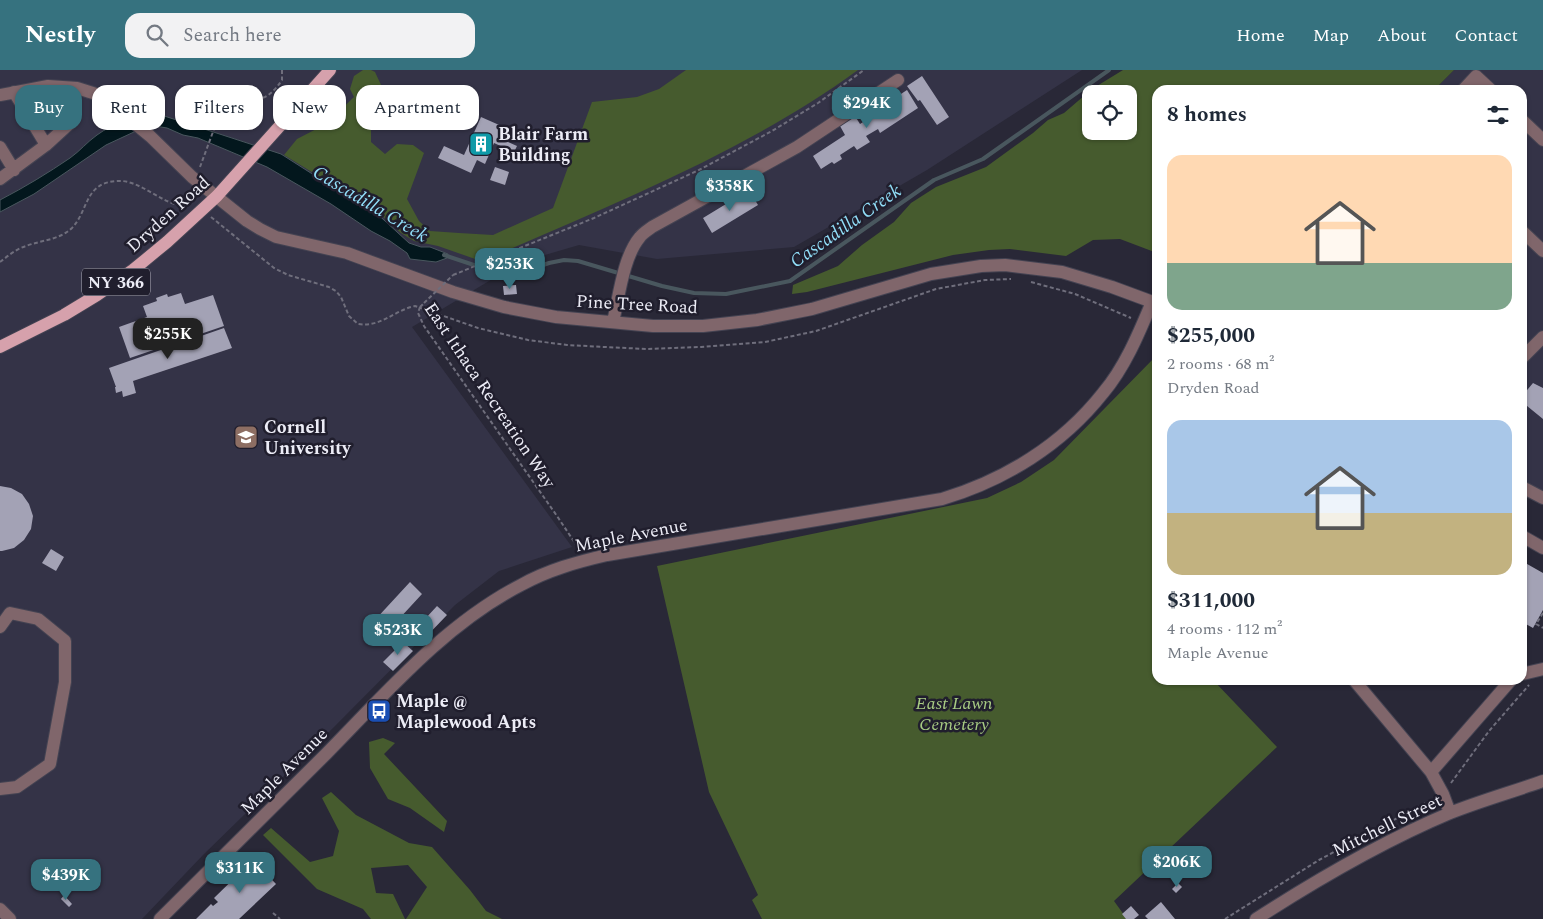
<!DOCTYPE html>
<html lang="en">
<head>
<meta charset="utf-8">
<style>
	:root { --surface:#fff; --page:#f2f2f3; --text:#1f2937; --muted:#747a83; --accent:#36727f }
	body { margin:0; font-family:Spectral,serif; background:var(--page); color:var(--text); height:100vh; display:flex; flex-direction:column; font-size:19px; white-space:nowrap }
	* { box-sizing:border-box; margin:0 }
	p { font-size:16px; color:var(--muted) }
	.icon { flex:none; width:28px; height:28px; fill:none; stroke:currentColor; stroke-width:2; stroke-linecap:round; stroke-linejoin:round }
	.map { position:relative; flex:1; overflow:hidden }
	.drawer { position:absolute; left:1152px; top:15px; width:375px; height:600px; display:flex; flex-direction:column; background:var(--surface); border-radius:15px; box-shadow:0 1px 4px #0004 }
	.drawer>* { flex:none }
	.hud { position:absolute; left:15px; top:15px; width:475px; height:45px; display:flex; gap:10px }
	.tools { position:absolute; left:1082px; top:15px; display:grid; gap:10px }
	.tools a { display:grid; place-items:center; width:55px; height:55px; border-radius:10px; background:var(--surface); box-shadow:0 1px 4px #0004; font-size:25px }
	.price { position:absolute; translate:-50% -42px; padding:0 11px; border-radius:10px; background:var(--accent); color:#fff; font-size:16px; line-height:32px; filter:drop-shadow(0 1px 2px #0008) }
	.price::after { content:''; position:absolute; left:50%; top:30px; width:15px; height:11px; margin-left:-8px; background:inherit; clip-path:polygon(0 0,100% 0,50% 100%) }
	.price.active { background:#222; color:#fff }
	ul { padding:0; list-style:none }
	li { display:grid; align-content:center; gap:10px; height:265px; padding:0 15px }
	li span { display:grid; place-items:center; height:155px; border-radius:15px; color:#555 }
	li>.icon { margin-inline-start:auto }
	span .icon { width:90px; height:90px; fill:#fffc; stroke-width:1 }
	li b { font-size:21px }
	h2 { display:flex; justify-content:space-between; align-items:center; height:60px; padding:0 15px; font-size:21px }
	.tag { padding:0 18px; border-radius:15px; background:var(--surface); box-shadow:0 1px 4px #0004; font-size:18px; line-height:45px }
	.tag.active { background:var(--accent); color:#fff }
	header { display:flex; align-items:center; gap:30px; box-sizing:border-box; height:70px; padding:0 25px; background:var(--accent); color:#fff }
	header strong { font-size:24px }
	nav { display:flex; gap:28px; margin-inline-start:auto; font-size:18px }
	.search { width:350px; height:45px; background:var(--page); display:flex; align-items:center; gap:12px; box-sizing:border-box; padding:0 18px; border-radius:15px; color:var(--muted); font-size:19px }
	.map>svg:first-child { display:block }
	.built { fill:#343347 }
	.green { fill:#465b2e; fill-rule:evenodd }
	.water { fill:#03171d; stroke:#49575e }
	.lines { fill:none; stroke-linecap:round; stroke-linejoin:round }
	.stream { stroke:#49575e; stroke-width:4 }
	.building { fill:#a3a2b5 }
	.minor-casing { stroke:#444352; stroke-width:14 }
	.major-casing { stroke:#444352; stroke-width:14 }
	.path { stroke:#6f6e7c; stroke-width:2; stroke-dasharray:4 2.5; stroke-linecap:butt }
	.minor { stroke:#80666b; stroke-width:12 }
	.major { stroke:#d6a1ac; stroke-width:12 }
	.path-bridge { stroke:#6f6e7c; stroke-width:2; stroke-dasharray:4 2.5; stroke-linecap:butt }
	.labels { text-anchor:middle; stroke-width:5; stroke-linejoin:round; paint-order:stroke }
	.shield { fill:#201e2d; stroke:#afaeba; stroke-width:1 }
	.shield-label { font-size:16px; font-weight:bold; fill:#ececf6 }
	.poi-label { font-size:18px; font-weight:bold; fill:#ececf6; stroke:#201e2d; text-anchor:start }
	.street-label { font-size:18px; fill:#ececf6; stroke:#201e2d }
	.park-label { font-size:18px; font-style:italic; fill:#a8cc83; stroke:#201e2d }
	.water-label { font-size:19px; font-style:italic; fill:#91def8; stroke:#201e2d }
</style>
</head>
<body>
<header>
<strong>Nestly</strong>
<div class="search"><svg class="icon" aria-label="search" viewBox="0 0 24 24"><circle cx="10" cy="10" r="6"/><path d="M15 15l6 6"/></svg>Search here</div>
<nav><a>Home</a><a>Map</a><a>About</a><a>Contact</a></nav>
</header>
<div class="map">
<svg width="1543" height="849" viewBox="0 0 1543 849">
	<rect width="100%" height="100%" fill="#292837"/>
	<path class="built" d="M0,0h1082l-155,100 -133,77 -137,12 -78,-14 -58,17 -109,65 160,220 -73,24 -44,34 -121,122 -131,128 -61,64h-142z
		M1454,0h89v428l-20,-11 -1,-397h-88z"/>
	<path class="green" d="M363,0h8l4,2 7,15 1,19 -12,17v19l14,12 12,-10 16,1 11,8 -17,46 12,22 11,10 29,2 34,2 60,-27 39,-106 45,-5 22,-8 27,-19h172c-111,81 -241,132 -366,187l-14,3 -40,-14 -24,-5 -13,-8 -22,-20 -95,-58 13,-16 29,-15 28,-27 -4,-8 4,-13z
		M1123,0h331l-20,20h-276l-1,163 -37,-14 -27,1 -27,16 -56,-7 -21,1 -36,5 -146,37 -15,2 1,-9 45,-19 24,-21 32,-23 17,-19 25,-16 50,-20 47,-34 15,-13 16,-7 28,-24zM1091,24h38v37h-38z
		M1157,285l1,325h55l64,67 -163,154 13,18h-365l-10,-19 6,-5 -49,-103 -52,-226 330,-68 34,-16 33,-22z
		M383,668l12,5 -11,11 63,67 -3,11 -34,-24 -22,-9 -18,-31 -1,-26z
		M331,722l25,23 53,28 23,4 38,43 16,21 16,8h-96l21,-32 -19,-22 -37,3 5,25 17,1 12,25h-34l-8,-10 -46,-20 -54,-54 8,-7 39,34 23,-6 6,-25 -17,-33z"/>
	<path class="water" d="M155,43l126,41 58,37 34,19 36,33 12,4h9l18,7 -1,4 -11,4 -26,-3 -3,-6 -17,-12 -19,-10 -40,-27 -64,-37 -69,-29 -15,-3 -16,-7 -18,-3 -43,20 -72,49 -34,18v-12c25,-13 48,-27 70,-42 10,-7 17,-16 27,-23 16,-12 39,-18 58,-22z"/>
	<g class="lines">
		<path class="stream" d="M444,185l57,19h16l32,-11 15,-3 14,1 84,25 32,7 32,1 64,-13 144,-101 49,-21 126,-89"/>
	</g>
	<path class="building" d="M922,6l27,41 -12,8 -17,-25 -2,1 -11,-15z
		M907,20l11,18 -38,25 -2,-4 -12,7 4,6 -13,8 -3,-4 -14,9 2,4 -8,5 -2,-2 -11,7 -8,-13 32,-21 -5,-9 15,-10 5,8 11,-7 -2,-2z
		M481,47l32,14 -5,11 9,4 -3,6 -20,-9 -9,21 -8,-4 -6,13 -33,-15 6,-12 20,9z
		M495,97l14,5 -4,13 -15,-5z
		M749,120l9,15 -46,28 -9,-15z
		M516,215l1,9 -13,1 -1,-9z
		M181,223l4,11 28,-9 11,31 -94,32 -11,-31 28,-10 -4,-11 14,-5 -1,-3 11,-4 1,3z
		M224,258l8,20 -99,33 3,12 -13,4 -1,-6 -6,2 -1,-6h1l-7,-19z
		M1533,313l10,5v31l-21,-17v-6z
		M0,416l11,2 11,6 7,10 4,12 -2,13 -7,11 -10,8 -12,3h-2z
		M51,479l13,8 -8,14 -14,-8z
		M1522,491l21,12v37l-10,18 -11,-6z
		M410,512l12,12 -36,39 -12,-12z
		M437,536l10,9 -25,26 -9,-9z
		M403,572l10,9 -20,20 -10,-9z
		M253,790l23,24 -37,35h-43l15,-15 2,2 5,-4 -4,-4z
		M81,799l12,11 -7,8 -12,-11z
		M1178,813l4,4 -6,6 -4,-4z
		M64,825l8,9 -3,3 -8,-8z
		M1161,832l14,17h-27l-3,-3z
		M1131,836l8,9 -5,4h-8l-4,-5z"/>
	<g class="lines">
		<g class="minor-casing">
			<path id="minor" d="M1463,20l13,-14 15,14
				M14,22l32,53
				M0,25l48,-9 29,2 19,6 9,5 45,37 42,41 55,44 13,8 16,8 71,16 106,39 51,15 52,10 97,9h50l54,-6 55,-11 119,-35 50,-8 24,-1 57,7 50,15 46,17
				M1522,50l21,20
				M0,77l14,23
				M0,109l46,-34 24,-22 -22,-37
				M1522,161l21,20
				M613,252c6,-25 10,-65 27,-85 3,-4 8,-7 12,-10l145,-80 101,-67
				M1522,288l21,-21
				M1522,417l21,11
				M1522,466l21,12
				M0,557l10,-14 28,6 27,22v41l-15,82 -33,23 -17,2
				M1522,604l21,-5
				M1354,610l77,92 12,22 7,19
				M1431,702l80,-92
				M0,839l10,10
				M160,849c56,-55 111,-111 167,-166 59,-60 118,-129 194,-168 27,-15 56,-23 86,-30l335,-56c63,-19 120,-54 161,-106 22,-26 36,-60 49,-91
				M1256,849c62,-40 125,-77 194,-106 30,-12 62,-21 93,-32"/>
		</g>
		<g class="major-casing">
			<path id="major" d="M0,277l64,-32 33,-20 36,-25 34,-28 50,-46 113,-126"/>
		</g>
		<path class="path" d="M200,97l24,-65c17,-19 32,17 58,-22v-10
			M211,147l63,51 14,7 41,12 7,4 5,6 8,19 9,8c22,4 37,-14 57,-18l63,22 50,12 39,5 38,2 42,2 54,-2 64,-5 51,-11 120,-42 49,-9 26,-1
			M0,192c8,-6 16,-13 26,-16 16,-6 33,-6 46,-18 17,-18 12,-45 45,-47 22,-2 45,23 64,24l8,-8 2,-6
			M453,205l141,-57 105,-48 73,-39 46,-28 46,-33
			M1031,212l44,12 56,24
			M420,237l-2,6 6,13 133,190 22,33
			M420,237l4,-4
			M1543,543l-7,11 7,4
			M1451,713l38,-52 40,-46
			M273,843l7,6
			M1225,849l94,-59 114,-61"/>
		<use href="#minor" class="minor"/>
		<use href="#major" class="major"/>
		<path class="path-bridge" d="M424,233l29,-28"/>
	</g>
	<defs>
		<g id="building-square" transform="scale(1.25)"><rect x="-9" y="-9" width="18" height="18" rx="4" fill="#0f9aa8" stroke="#201e2d"/><path d="M-4-6H4V6H1V3H-1V6H-4ZM-2.5-4.3h1.7v1.8h-1.7ZM.8-4.3h1.7v1.8H.8ZM-2.5-1h1.7V.8h-1.7ZM.8-1h1.7V.8H.8Z" fill="#fff"/></g>
		<g id="university-square" transform="scale(1.25)"><rect x="-9" y="-9" width="18" height="18" rx="4" fill="#8d6e63" stroke="#201e2d"/><path d="M0-5L7-2L0 1L-7-2ZM-4 1L0 2.5L4 1V4Q0 6-4 4Z" fill="#fff"/></g>
		<g id="bus-square" transform="scale(1.25)"><rect x="-9" y="-9" width="18" height="18" rx="4" fill="#1a4fb4" stroke="#201e2d"/><path d="M-5-6H5V4H4V6H2V4H-2V6H-4V4H-5ZM-3.5-4V0h7V-4ZM-3.5 1.2v1.5H-2V1.2ZM2 1.2v1.5H3.5V1.2Z" fill="#fff"/></g>
	</defs>
	<g fill-rule="evenodd">
		<use href="#building-square" x="481" y="74"/>
		<use href="#university-square" x="246" y="367"/>
		<use href="#bus-square" x="379" y="641"/>
	</g>
	<g class="labels">
		<rect class="shield" x="82" y="198.5" width="68" height="27" rx="4"/>
		<g class="shield-label">
			<text x="116" y="218">NY 366</text>
		</g>
		<g class="poi-label">
			<text x="498" y="70">Blair Farm<tspan x="498" dy="21">Building</tspan></text>
			<text x="264" y="363">Cornell<tspan x="264" dy="21">University</tspan></text>
			<text x="396" y="637">Maple @<tspan x="396" dy="21">Maplewood Apts</tspan></text>
		</g>
		<g class="street-label">
			<text transform="translate(168 144) rotate(-42)" y="6">Dryden Road</text>
			<text transform="translate(637 234) rotate(3)" y="6">Pine Tree Road</text>
			<text transform="translate(490 325) rotate(56)" y="6">East Ithaca Recreation Way</text>
			<text transform="translate(631 465) rotate(-11)" y="6">Maple Avenue</text>
			<text transform="translate(284 701) rotate(-45)" y="6">Maple Avenue</text>
			<text transform="translate(1387 755) rotate(-26)" y="6">Mitchell Street</text>
		</g>
		<g class="park-label">
			<text x="954" y="639">East Lawn<tspan x="954" dy="21">Cemetery</tspan></text>
		</g>
		<g class="water-label">
			<text transform="translate(371 133) rotate(31)" y="7">Cascadilla Creek</text>
			<text transform="translate(845 155) rotate(-35)" y="7">Cascadilla Creek</text>
		</g>
	</g>
</svg>
<div class="tools">
<a><svg class="icon" aria-label="locate" viewBox="0 0 24 24"><circle cx="12" cy="12" r="6"/><path d="M12 2v4M12 18v4M2 12h4M18 12h4"/></svg></a>
</div>
<b class="price" style="left:867px;top:59px">$294K</b>
<b class="price" style="left:730px;top:142px">$358K</b>
<b class="price" style="left:510px;top:220px">$253K</b>
<b class="price active" style="left:168px;top:290px">$255K</b>
<b class="price" style="left:398px;top:586px">$523K</b>
<b class="price" style="left:1177px;top:818px">$206K</b>
<b class="price" style="left:240px;top:824px">$311K</b>
<b class="price" style="left:66px;top:831px">$439K</b>
<div class="hud">
<a class="tag active">Buy</a>
<a class="tag">Rent</a>
<a class="tag">Filters</a>
<a class="tag">New</a>
<a class="tag">Apartment</a>
</div>
<section class="drawer">
<h2>8 homes<svg class="icon" aria-label="filters" viewBox="0 0 24 24"><path d="M4 7h16M4 17h16"/><circle cx="9" cy="7" r="2"/><circle cx="15" cy="17" r="2"/></svg></h2>
<ul>
<li><span style="background:linear-gradient(#ffd9b3 70%,#7fa58c 0)"><svg class="icon" aria-label="home" viewBox="0 0 24 24"><path d="M3 11l9-7 9 7M6 9v11h12V9"/></svg></span><div><b>$255,000</b><p>2 rooms · 68 m²</p><p>Dryden Road</p></div></li>
<li><span style="background:linear-gradient(#a9c7e8 60%,#c2b280 0)"><svg class="icon" aria-label="home" viewBox="0 0 24 24"><path d="M3 11l9-7 9 7M6 9v11h12V9"/></svg></span><div><b>$311,000</b><p>4 rooms · 112 m²</p><p>Maple Avenue</p></div></li>
</ul>
</section>
</div>
</body>
</html>
